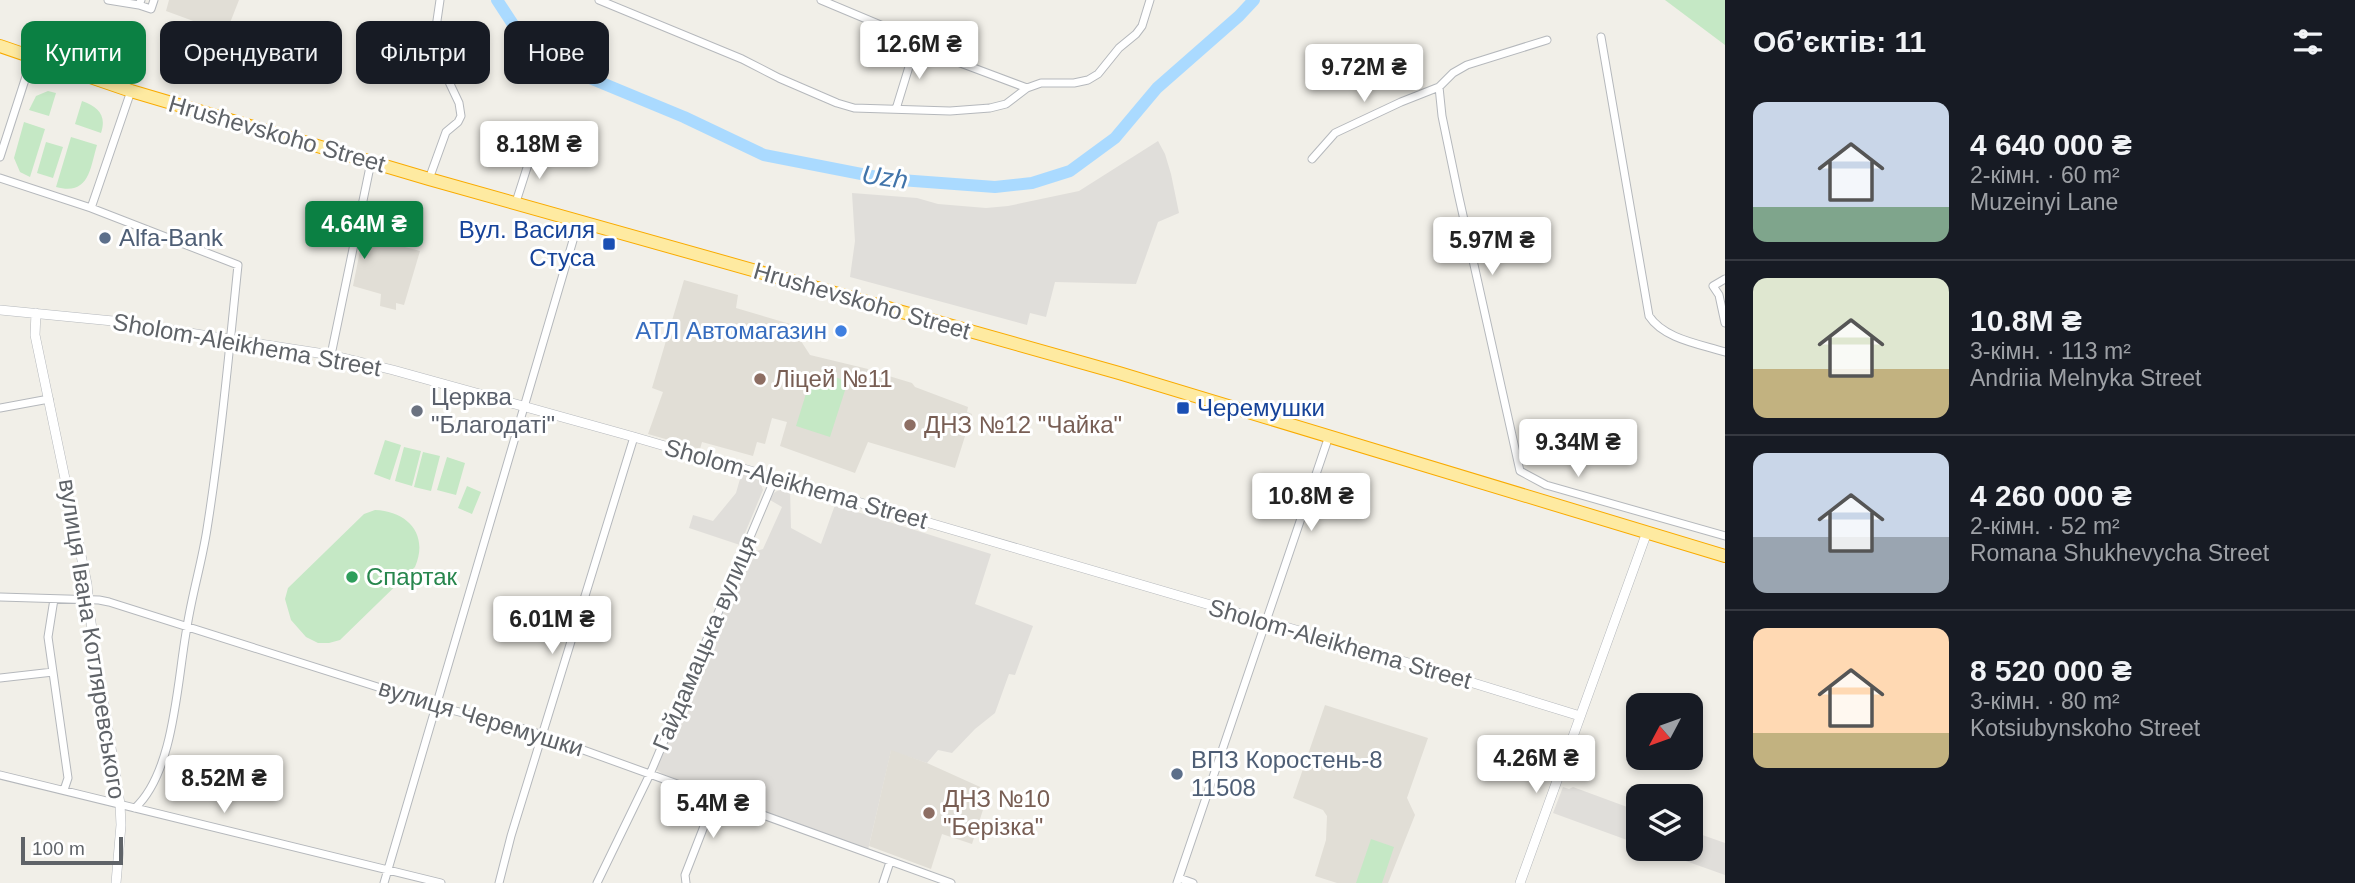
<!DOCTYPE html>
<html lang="uk">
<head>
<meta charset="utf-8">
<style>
	:root { --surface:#171b24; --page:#20242c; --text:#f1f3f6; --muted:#9ea1a6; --line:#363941; --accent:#0b8043 }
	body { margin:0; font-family:Arial,sans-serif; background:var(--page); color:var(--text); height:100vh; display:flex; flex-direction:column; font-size:26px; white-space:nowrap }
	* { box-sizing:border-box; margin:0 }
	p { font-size:23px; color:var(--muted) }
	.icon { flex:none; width:38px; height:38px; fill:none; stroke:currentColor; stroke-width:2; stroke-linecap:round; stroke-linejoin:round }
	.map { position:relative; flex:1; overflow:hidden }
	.details { display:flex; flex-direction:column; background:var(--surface); width:630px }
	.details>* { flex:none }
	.guide { position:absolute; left:21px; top:21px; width:665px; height:63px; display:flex; gap:14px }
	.needle { width:46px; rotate:229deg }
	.fabs { position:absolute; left:1626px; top:693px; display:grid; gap:14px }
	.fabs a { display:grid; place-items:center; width:77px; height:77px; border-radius:14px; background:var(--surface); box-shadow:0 4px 10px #0003; font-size:35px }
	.scale { position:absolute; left:21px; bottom:18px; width:102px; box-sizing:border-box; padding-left:7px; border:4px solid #5f6368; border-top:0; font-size:19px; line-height:24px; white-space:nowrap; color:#5f6368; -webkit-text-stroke:5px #fff; paint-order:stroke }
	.price { position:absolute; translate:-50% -60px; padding:0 16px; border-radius:7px; background:#fff; color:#222; font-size:23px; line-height:46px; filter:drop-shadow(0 2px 4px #0008) }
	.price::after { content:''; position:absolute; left:50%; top:42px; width:21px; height:16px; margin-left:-10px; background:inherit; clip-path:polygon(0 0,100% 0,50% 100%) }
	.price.selected { background:var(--accent); color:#fff }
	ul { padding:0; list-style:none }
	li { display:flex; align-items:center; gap:21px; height:175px; padding:0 28px }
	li+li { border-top:2px solid var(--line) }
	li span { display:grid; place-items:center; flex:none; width:196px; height:140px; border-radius:14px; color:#555 }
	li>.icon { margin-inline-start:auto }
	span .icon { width:84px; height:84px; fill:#fffc; stroke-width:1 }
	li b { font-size:30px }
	h2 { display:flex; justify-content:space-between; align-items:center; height:84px; padding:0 28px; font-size:30px }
	.pill { padding:0 24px; border-radius:14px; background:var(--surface); box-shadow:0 4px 10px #0003; font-size:24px; line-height:63px }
	.pill.selected { background:var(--accent); color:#fff }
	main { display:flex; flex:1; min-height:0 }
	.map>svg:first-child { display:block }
	.industrial { fill:#e0deda }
	.education { fill:#e1ded6 }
	.green { fill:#c5e8c5 }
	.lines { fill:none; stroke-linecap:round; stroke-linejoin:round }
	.river { stroke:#aadaff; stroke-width:12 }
	.minor-casing { stroke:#b5b8bc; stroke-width:9 }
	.tertiary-casing { stroke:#b5b8bc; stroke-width:10 }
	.trunk-casing { stroke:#f9ab00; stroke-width:14 }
	.minor { stroke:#fff; stroke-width:7 }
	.tertiary { stroke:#fff; stroke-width:9 }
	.trunk { stroke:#feeaa1; stroke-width:12 }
	.service-dot { fill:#5c6f8a; stroke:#fff; stroke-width:2.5 }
	.transit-dot { fill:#1a4fb4; stroke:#fff; stroke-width:2.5 }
	.shop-dot { fill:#3f7fe0; stroke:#fff; stroke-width:2.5 }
	.education-dot { fill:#8d6e63; stroke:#fff; stroke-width:2.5 }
	.worship-dot { fill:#6b7280; stroke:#fff; stroke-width:2.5 }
	.leisure-dot { fill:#2e9e5b; stroke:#fff; stroke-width:2.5 }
	.labels { text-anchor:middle; stroke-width:6; stroke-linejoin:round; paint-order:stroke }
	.street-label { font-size:24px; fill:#5f6368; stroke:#fff }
	.transit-label { font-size:24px; fill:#164399; stroke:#fff; text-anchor:end }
	.service-label { font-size:24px; fill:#4e5e75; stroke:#fff; text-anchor:start }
	.shop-label { font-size:24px; fill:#366cbe; stroke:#fff; text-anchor:end }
	.education-label { font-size:24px; fill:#785e54; stroke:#fff; text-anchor:start }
	.worship-label { font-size:24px; fill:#5b616d; stroke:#fff; text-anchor:start }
	.leisure-label { font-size:24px; fill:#27864d; stroke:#fff; text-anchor:start }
	.water-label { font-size:26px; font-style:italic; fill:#4174aa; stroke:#fff }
</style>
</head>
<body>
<main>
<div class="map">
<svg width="1725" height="883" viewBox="0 0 1725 883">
	<rect width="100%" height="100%" fill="#f1efe8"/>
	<path class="industrial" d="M1158,141l7,13 6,20 8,39 -21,9 -22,62 -81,-2 -9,35 -16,-4 -3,12 -177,-48 5,-36 -3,-48 65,5 21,6 48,4 22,-2 71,-15z
		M742,472l17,7 4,11 -23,55 -51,-17 4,-13 20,6 23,-28z
		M783,487h7l1,41 30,16 14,-39 156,49 -16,50 58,22 -18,49 -6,-1 -14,39 -20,16 -23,24 -14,-3 -11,13 -36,-12 -23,99 -203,-74 -8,-6 -1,-4 89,-205 8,-9 10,-3 19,-42 -12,-7 4,-7z
		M1563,787l6,2 4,-2 65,24v33l-85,-31z
		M1691,831l34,12v32l-73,-26h38z"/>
	<path class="education" d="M169,0h70l-13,33 -60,-22z
		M363,236l57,15 -16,54 -8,-2v7l-16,-4 1,-12 -28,-8z
		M684,280l54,15 -2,13 54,16 20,31 58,14 -2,7 3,-6 43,13 3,4 53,20 -1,5 5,2 -17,54 -87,-26 -13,31 -75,-27 7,-24 -15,-4 -7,26 -8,-2 -4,14 -51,-14 -2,7 -52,-15 15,-42 -11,-4z
		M1325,705l103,33 -21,60 8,17 -27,68h-51l-22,-7 11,-36 1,-24 -4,-6 -30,-12z
		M891,750l36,13 62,28 -17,53 -30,-10 -11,35 -62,-23z"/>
	<path class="green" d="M1665,0h60v45z
		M48,91l8,2 -7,23 -20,-6 7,-14z
		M82,101c16,6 25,14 19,32l-26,-9z
		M24,122l21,7 -15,48 -10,-5 -6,-14z
		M71,137l26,8c-7,24 -8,51 -41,42z
		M46,142l17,5 -10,31 -16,-5z
		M813,371l35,10 -18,56 -34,-11z
		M385,440l16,5 -11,35 -16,-6z
		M404,447l17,4 -9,35 -17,-5z
		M423,452l17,4 -9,35 -17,-4z
		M447,457l18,6 -9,32 -19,-5z
		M467,486l14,6 -9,22 -14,-6z
		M375,510c33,1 54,25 40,57l-75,73 -11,3h-11l-12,-6 -15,-17 -6,-21 3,-11 76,-74z
		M1371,839l23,8 -12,36h-26z"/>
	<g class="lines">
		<path class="river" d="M497,0l25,38 17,19 145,60 80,38 123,24 108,8 37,-4 38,-12 45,-33 42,-50 82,-72 15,-16"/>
		<g class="minor-casing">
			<path id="minor" d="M108,0l31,5
				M141,0l-2,5 12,4 3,-9
				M599,0l143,59 37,19 58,25 17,5 96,3 40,-3 16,-4 21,-16 14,-5h33l14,-3 10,-6 21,-26 17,-14 6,-8 8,-26
				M821,0l81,34 21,15 104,39
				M1601,37l48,279c15,23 51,28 76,36
				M1439,87l3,29 16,77 62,278 26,14 179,51
				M896,109l20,-65
				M0,157l32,-99
				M1312,159l23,-26 66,-31 38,-15 14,-14 14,-8 80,-25
				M0,178l91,30 147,57c-9,87 -17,176 -31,264 -5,33 -15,65 -20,98 -10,53 -12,144 -52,181
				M429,179l17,-47 12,-10 3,-6 -2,-13 -26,-55 7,-48
				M516,202l16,-50
				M91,208l40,-117
				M1725,279l-12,7 6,9 6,28
				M331,355l40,-193
				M0,408l49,-9
				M0,597l99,3 10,2 335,106 84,22 423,153
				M54,599l-6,38 20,141 -4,12
				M0,678l53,-6
				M0,775l441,108
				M1179,878l14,5
				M384,883l195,-663
				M499,883l12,-47 123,-399
				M597,883l53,-109 125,-296
				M686,883l-1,-8 30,-77
				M883,883l7,-21
				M1177,883l152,-447"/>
		</g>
		<g class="tertiary-casing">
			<path id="tertiary" d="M0,310l113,11 218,34 62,15 241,67 323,94 445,130 178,55
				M36,313l-1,22 52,249 2,26 31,194 1,21 -5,58
				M1520,883l127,-351"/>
		</g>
		<g class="trunk-casing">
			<path id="trunk" d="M0,46l131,45 298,88 690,194 606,183"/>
		</g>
		<use href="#minor" class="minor"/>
		<use href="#tertiary" class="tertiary"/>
		<use href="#trunk" class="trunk"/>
	</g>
	<g class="service-dot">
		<circle cx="105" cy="238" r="7"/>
		<circle cx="1177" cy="774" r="7"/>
	</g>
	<g class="transit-dot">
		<rect x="602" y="237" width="14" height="14" rx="3.5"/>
		<rect x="1176" y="401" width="14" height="14" rx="3.5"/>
	</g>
	<circle class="shop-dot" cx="841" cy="331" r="7"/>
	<g class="education-dot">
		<circle cx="760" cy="379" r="7"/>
		<circle cx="910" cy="425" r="7"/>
		<circle cx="929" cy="813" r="7"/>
	</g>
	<circle class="worship-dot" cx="417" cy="411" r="7"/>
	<circle class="leisure-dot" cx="352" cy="577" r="7"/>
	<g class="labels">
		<g class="street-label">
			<text transform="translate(277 134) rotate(16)" y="8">Hrushevskoho Street</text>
			<text transform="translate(862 301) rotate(16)" y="8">Hrushevskoho Street</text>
			<text transform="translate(247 345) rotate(10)" y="8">Sholom-Aleikhema Street</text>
			<text transform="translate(796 484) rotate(16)" y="8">Sholom-Aleikhema Street</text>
			<text transform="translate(92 639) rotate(81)" y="8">вулиця Івана Котляревського</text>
			<text transform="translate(705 643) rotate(-67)" y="8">Гайдамацька вулиця</text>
			<text transform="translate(1340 644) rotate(16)" y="8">Sholom-Aleikhema Street</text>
			<text transform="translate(481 718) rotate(17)" y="8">вулиця Черемушки</text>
		</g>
		<g class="transit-label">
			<text x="595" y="238">Вул. Василя<tspan x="595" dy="28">Стуса</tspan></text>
			<text x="1197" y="416" text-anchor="start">Черемушки</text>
		</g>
		<g class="service-label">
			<text x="119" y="246">Alfa-Bank</text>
			<text x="1191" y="768">ВПЗ Коростень-8<tspan x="1191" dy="28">11508</tspan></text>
		</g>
		<g class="shop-label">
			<text x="827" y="339">АТЛ Автомагазин</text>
		</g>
		<g class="education-label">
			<text x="774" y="387">Ліцей №11</text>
			<text x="924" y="433">ДНЗ №12 "Чайка"</text>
			<text x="943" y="807">ДНЗ №10<tspan x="943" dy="28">"Берізка"</tspan></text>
		</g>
		<g class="worship-label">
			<text x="431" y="405">Церква<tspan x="431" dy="28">"Благодаті"</tspan></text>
		</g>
		<g class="leisure-label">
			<text x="366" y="585">Спартак</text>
		</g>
		<g class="water-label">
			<text transform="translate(885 177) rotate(8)" y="9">Uzh</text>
		</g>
	</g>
</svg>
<div class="fabs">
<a><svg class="needle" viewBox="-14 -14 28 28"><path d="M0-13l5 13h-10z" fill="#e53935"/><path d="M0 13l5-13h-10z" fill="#9ea1a6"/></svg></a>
<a><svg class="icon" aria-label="layers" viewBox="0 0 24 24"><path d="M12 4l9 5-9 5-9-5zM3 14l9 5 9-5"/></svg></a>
</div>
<div class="scale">100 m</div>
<b class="price" style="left:919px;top:81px">12.6M ₴</b>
<b class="price" style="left:1364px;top:104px">9.72M ₴</b>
<b class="price" style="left:539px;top:181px">8.18M ₴</b>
<b class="price selected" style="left:364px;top:261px">4.64M ₴</b>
<b class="price" style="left:1492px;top:277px">5.97M ₴</b>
<b class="price" style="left:1578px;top:479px">9.34M ₴</b>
<b class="price" style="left:1311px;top:533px">10.8M ₴</b>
<b class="price" style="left:552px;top:656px">6.01M ₴</b>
<b class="price" style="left:1536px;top:795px">4.26M ₴</b>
<b class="price" style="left:224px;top:815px">8.52M ₴</b>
<b class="price" style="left:713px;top:840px">5.4M ₴</b>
<div class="guide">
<a class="pill selected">Купити</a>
<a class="pill">Орендувати</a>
<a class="pill">Фільтри</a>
<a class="pill">Нове</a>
</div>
</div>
<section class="details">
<h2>Об’єктів: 11<svg class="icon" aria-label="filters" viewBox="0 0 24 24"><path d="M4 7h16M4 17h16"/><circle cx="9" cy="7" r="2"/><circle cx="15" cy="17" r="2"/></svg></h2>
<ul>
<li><span style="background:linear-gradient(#c9d6e8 75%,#7fa58c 0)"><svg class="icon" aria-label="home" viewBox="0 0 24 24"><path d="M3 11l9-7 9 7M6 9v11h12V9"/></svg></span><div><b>4 640 000 ₴</b><p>2-кімн. · 60 m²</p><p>Muzeinyi Lane</p></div></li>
<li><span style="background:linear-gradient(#dfe7d0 65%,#c2b280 0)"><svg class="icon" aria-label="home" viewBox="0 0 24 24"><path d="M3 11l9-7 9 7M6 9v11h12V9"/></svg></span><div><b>10.8M ₴</b><p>3-кімн. · 113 m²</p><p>Andriia Melnyka Street</p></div></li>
<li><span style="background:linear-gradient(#c9d6e8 60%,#9aa5b1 0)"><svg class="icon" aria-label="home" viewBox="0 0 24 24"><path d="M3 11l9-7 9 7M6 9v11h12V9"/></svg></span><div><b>4 260 000 ₴</b><p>2-кімн. · 52 m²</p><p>Romana Shukhevycha Street</p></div></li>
<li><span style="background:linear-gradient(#ffd9b3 75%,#c2b280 0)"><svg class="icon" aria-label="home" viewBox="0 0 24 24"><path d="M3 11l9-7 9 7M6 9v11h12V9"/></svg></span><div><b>8 520 000 ₴</b><p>3-кімн. · 80 m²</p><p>Kotsiubynskoho Street</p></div></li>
</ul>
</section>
</main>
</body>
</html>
